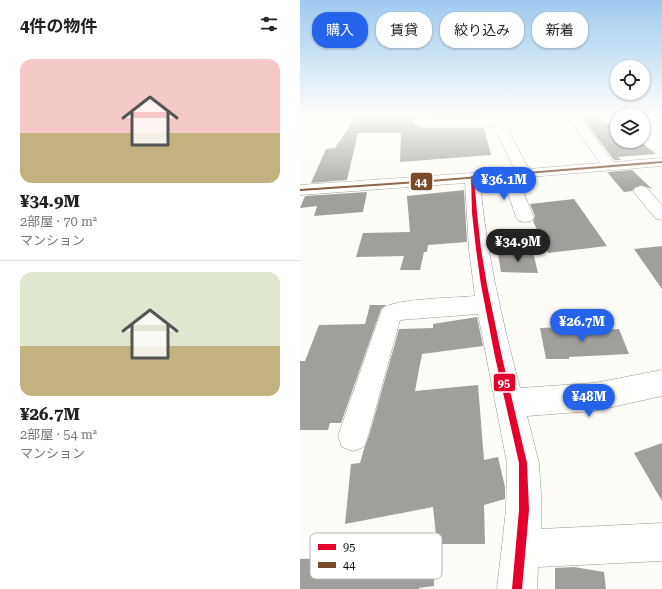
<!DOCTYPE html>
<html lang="ja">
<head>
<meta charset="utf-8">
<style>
	:root { --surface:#fff; --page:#f2f2f2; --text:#222; --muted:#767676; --line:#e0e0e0; --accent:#2563eb }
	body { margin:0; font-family:"Roboto Serif","Noto Sans JP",serif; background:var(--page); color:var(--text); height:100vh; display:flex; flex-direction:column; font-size:15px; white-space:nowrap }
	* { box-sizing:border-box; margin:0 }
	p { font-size:13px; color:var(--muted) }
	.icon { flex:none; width:22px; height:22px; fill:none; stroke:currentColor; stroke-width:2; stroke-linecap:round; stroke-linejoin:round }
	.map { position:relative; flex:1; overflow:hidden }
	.sheet { display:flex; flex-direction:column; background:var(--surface); width:300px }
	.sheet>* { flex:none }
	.banner { position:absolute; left:12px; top:12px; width:290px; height:36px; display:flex; gap:8px }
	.controls { position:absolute; left:310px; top:60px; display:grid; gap:8px }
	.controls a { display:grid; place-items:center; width:40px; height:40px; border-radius:50%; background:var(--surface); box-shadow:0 1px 3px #0004; font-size:20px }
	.price { position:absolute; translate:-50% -34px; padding:0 9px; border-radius:14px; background:var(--accent); color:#fff; font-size:13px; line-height:26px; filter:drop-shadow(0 1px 2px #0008) }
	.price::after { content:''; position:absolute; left:50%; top:24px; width:12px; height:9px; margin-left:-6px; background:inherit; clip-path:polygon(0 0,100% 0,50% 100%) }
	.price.on { background:#222; color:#fff }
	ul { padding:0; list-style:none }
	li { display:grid; align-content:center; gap:8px; height:212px; padding:0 20px }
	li+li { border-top:1px solid var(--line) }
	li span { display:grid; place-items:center; height:124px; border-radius:12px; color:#555 }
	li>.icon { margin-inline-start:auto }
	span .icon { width:72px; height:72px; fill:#fffc; stroke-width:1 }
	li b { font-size:17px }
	h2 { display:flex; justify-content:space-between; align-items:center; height:48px; padding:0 20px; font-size:17px }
	.pill { padding:0 14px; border-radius:16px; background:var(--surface); box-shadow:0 1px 3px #0004; font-size:14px; line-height:36px }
	.pill.on { background:var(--accent); color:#fff }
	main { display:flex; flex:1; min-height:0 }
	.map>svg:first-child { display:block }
	.building { fill:#a19f9c }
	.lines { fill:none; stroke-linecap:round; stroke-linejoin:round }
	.minor-casing { stroke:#979795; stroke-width:1 }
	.minor { fill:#fffffe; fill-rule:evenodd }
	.bus-1-casing { stroke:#fff; stroke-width:3 }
	.bus-2-casing { stroke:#fff; stroke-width:3 }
	.bus-1 { fill:#e4002b; fill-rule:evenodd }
	.bus-2 { fill:#7a4b2a; fill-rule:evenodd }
	.key { fill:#fff; stroke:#b8b8b8; stroke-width:1 }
	.key-label { font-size:11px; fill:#111 }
	.line-badge { stroke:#fff; stroke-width:1.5 }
	.badge-label { font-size:11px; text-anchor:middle; font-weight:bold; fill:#fff }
</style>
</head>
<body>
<main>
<section class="sheet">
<h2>4件の物件<svg class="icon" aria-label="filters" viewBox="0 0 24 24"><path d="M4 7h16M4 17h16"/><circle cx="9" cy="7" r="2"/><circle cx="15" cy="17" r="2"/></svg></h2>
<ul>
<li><span style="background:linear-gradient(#f6c9c9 60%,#c2b280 0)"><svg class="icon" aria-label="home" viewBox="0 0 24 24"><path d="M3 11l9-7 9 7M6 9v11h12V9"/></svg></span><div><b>¥34.9M</b><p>2部屋 · 70 m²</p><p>マンション</p></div></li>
<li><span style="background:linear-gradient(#dfe7d0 60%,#c2b280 0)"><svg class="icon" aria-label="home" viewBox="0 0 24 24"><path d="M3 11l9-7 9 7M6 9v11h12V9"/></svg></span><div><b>¥26.7M</b><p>2部屋 · 54 m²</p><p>マンション</p></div></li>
</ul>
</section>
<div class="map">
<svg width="362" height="589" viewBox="0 0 362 589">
	<rect width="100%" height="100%" fill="#fdfcf7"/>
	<path class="building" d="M58,114l55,1v9l7,4h64l7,27 -91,7 1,-29h-43l-11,47 -36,3 15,-34 9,-1z
		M279,114h18l7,8h13v19h23l16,13 -38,3 3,3h-7z
		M128,115h56v3h-56z
		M332,170l20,19 -11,-4 -6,2 -3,4 -8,1 -17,-20z
		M164,190l3,52 -39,3 -1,7h-3l-4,18h-20l4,-14 -48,1 7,-24 47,-1 -3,-36z
		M67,192l-4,20 -49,4 3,-10 -17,2 5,-12z
		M274,199l33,47 -59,7 -15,-32 2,-5 -5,-12z
		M362,246v43l-28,-40z
		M233,252l5,21 -37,-1 -3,-18z
		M70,305h16l-5,4 -40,114h-11l-2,7h-28v-69h5l14,-36 46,-1z
		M177,317l6,29 -61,8 -7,37 63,-6 6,75 14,-3 7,30v12l-21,6 1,39h-48l-4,-37 -88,17 6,-60 9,-1 4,-14 5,-13 30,-107 34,-1v-4z
		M262,327l1,5 56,-3 10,25 -60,3v2h-23l-6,-31z
		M362,443v58l-28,-48z
		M135,545l-1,41 -15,2v1h-119v-30l33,-1v-3z
		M274,567l30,5 2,17h-51v-21z"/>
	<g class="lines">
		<g class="minor-casing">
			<path id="minor" d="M115,114h11v5h64l-2,-5h11l30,55 71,-6 -34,-49h11l36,48 49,-4v8l-145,12 17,39 -3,4 -6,1 -6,-1 -3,-4 -13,-38 -23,2c6,71 22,139 40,207l74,-5 68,-13v26l-68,15 -67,5 12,47 2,31v35l121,-6v38l-124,6 -1,22h-40l9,-79 1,-47 -29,-149 -78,6 -32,116 -4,11 -11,4 -11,-4 -4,-11 44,-127c12,-11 74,-11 93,-13l-6,-47 -4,-66 -165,12v-10l215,-15 -22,-44h-73l-4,-1 -2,-2z
				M341,186l6,2 15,17v15l-6,-1 -23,-28 2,-3z"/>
		</g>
		<use href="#minor" class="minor"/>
		<g class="bus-1-casing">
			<path id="bus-1" d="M171,176l3,1 3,36 4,36 6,36 15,72 25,106 2,47 -7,79h-10l7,-79v-47l-24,-106 -14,-72 -5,-36 -4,-36z"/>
		</g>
		<g class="bus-2-casing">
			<path id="bus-2" d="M362,161v2l-244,20 -118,8v-2l118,-8z"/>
		</g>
		<use href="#bus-1" class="bus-1"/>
		<use href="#bus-2" class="bus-2"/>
	</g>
	<linearGradient id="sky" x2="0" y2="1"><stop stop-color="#9dc9ee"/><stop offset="0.58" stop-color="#fefefb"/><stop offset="1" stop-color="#fefefb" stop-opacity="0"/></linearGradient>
	<rect width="362" height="197" fill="url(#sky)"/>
	<rect x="10" y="533" width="132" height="46" rx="6" class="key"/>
	<rect x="18" y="544" width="18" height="6" fill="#e4002b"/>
	<rect x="18" y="562" width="18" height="6" fill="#7a4b2a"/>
	<g class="key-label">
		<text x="43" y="551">95</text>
		<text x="43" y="569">44</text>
	</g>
	<g class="line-badge">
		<rect x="110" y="172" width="23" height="19" rx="4" fill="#7a4b2a"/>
		<rect x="193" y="373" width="23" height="19" rx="4" fill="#e4002b"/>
	</g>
	<g class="badge-label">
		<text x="121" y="186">44</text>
		<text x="204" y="387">95</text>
	</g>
</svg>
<div class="controls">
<a><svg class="icon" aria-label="locate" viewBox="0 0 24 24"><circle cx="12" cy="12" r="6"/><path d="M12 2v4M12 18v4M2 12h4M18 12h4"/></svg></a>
<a><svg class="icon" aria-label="layers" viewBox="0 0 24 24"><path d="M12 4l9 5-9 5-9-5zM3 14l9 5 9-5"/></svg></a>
</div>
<b class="price" style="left:204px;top:201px">¥36.1M</b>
<b class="price on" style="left:218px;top:263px">¥34.9M</b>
<b class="price" style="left:282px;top:343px">¥26.7M</b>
<b class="price" style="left:289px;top:418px">¥48M</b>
<div class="banner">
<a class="pill on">購入</a>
<a class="pill">賃貸</a>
<a class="pill">絞り込み</a>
<a class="pill">新着</a>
</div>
</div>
</main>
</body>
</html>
